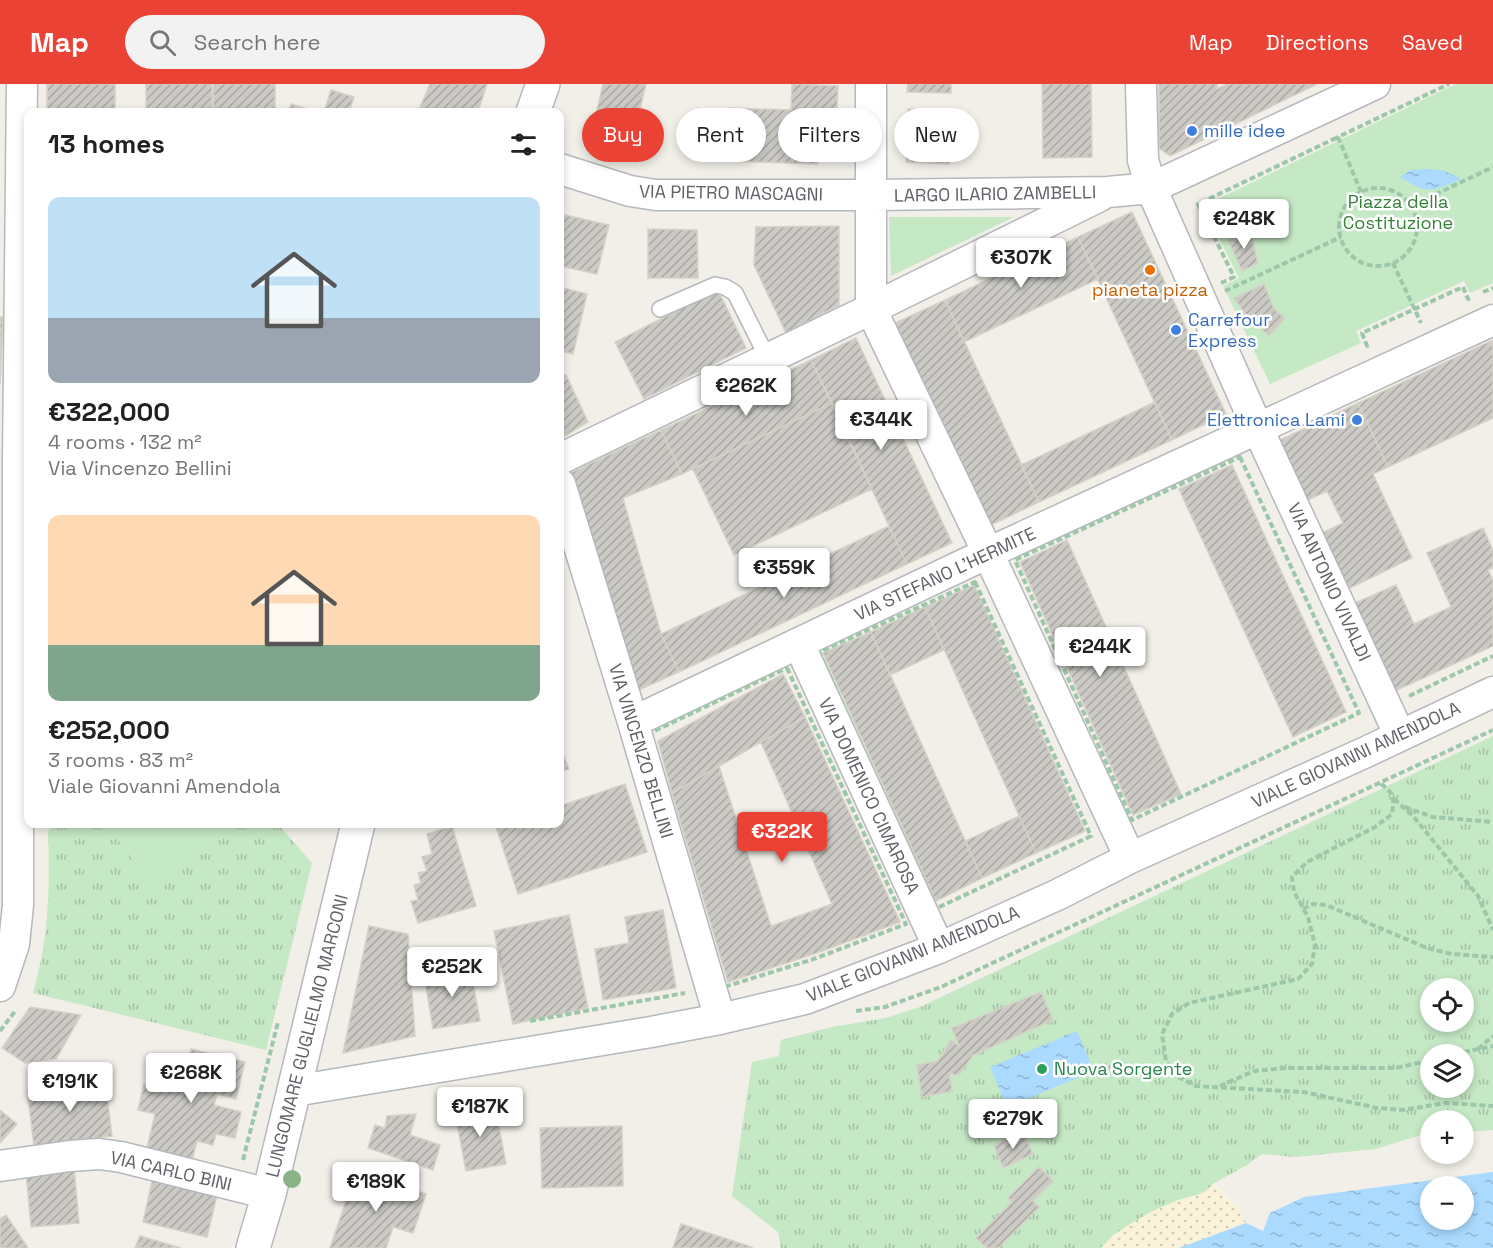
<!DOCTYPE html>
<html lang="en">
<head>
<meta charset="utf-8">
<style>
	:root { --surface:#fff; --page:#f2f2f2; --text:#222; --muted:#767676; --accent:#ea4335 }
	body { margin:0; font-family:"Space Grotesk",sans-serif; background:var(--page); color:var(--text); height:100vh; display:flex; flex-direction:column; font-size:22px; white-space:nowrap }
	* { box-sizing:border-box; margin:0 }
	p { font-size:20px; color:var(--muted) }
	.icon { flex:none; width:33px; height:33px; fill:none; stroke:currentColor; stroke-width:2; stroke-linecap:round; stroke-linejoin:round }
	.map { position:relative; flex:1; overflow:hidden }
	.panel { position:absolute; left:24px; top:24px; width:540px; height:720px; display:flex; flex-direction:column; background:var(--surface); border-radius:12px; box-shadow:0 3px 9px #0003 }
	.panel>* { flex:none }
	.hud { position:absolute; left:582px; top:24px; width:570px; height:54px; display:flex; gap:12px }
	.fabs { position:absolute; left:1420px; top:894px; display:grid; gap:12px }
	.fabs a { display:grid; place-items:center; width:54px; height:54px; border-radius:50%; background:var(--surface); box-shadow:0 3px 9px #0003; font-size:30px }
	.price { position:absolute; translate:-50% -51px; padding:0 14px; border-radius:6px; background:#fff; color:#222; font-size:20px; line-height:39px; filter:drop-shadow(0 2px 3px #0008) }
	.price::after { content:''; position:absolute; left:50%; top:36px; width:18px; height:14px; margin-left:-9px; background:inherit; clip-path:polygon(0 0,100% 0,50% 100%) }
	.price.selected { background:var(--accent); color:#fff }
	ul { padding:0; list-style:none }
	li { display:grid; align-content:center; gap:12px; height:318px; padding:0 24px }
	li span { display:grid; place-items:center; height:186px; border-radius:12px; color:#555 }
	li>.icon { margin-inline-start:auto }
	span .icon { width:108px; height:108px; fill:#fffc; stroke-width:1 }
	li b { font-size:26px }
	h2 { display:flex; justify-content:space-between; align-items:center; height:72px; padding:0 24px; font-size:26px }
	.tag { padding:0 21px; border-radius:27px; background:var(--surface); box-shadow:0 3px 9px #0003; font-size:21px; line-height:54px }
	.tag.selected { background:var(--accent); color:#fff }
	header { display:flex; align-items:center; gap:36px; box-sizing:border-box; height:84px; padding:0 30px; background:var(--accent); color:#fff }
	header strong { font-size:28px }
	nav { display:flex; gap:33px; margin-inline-start:auto; font-size:21px }
	.search { width:420px; height:54px; background:var(--page); display:flex; align-items:center; gap:15px; box-sizing:border-box; padding:0 21px; border-radius:33px; color:var(--muted); font-size:22px }
	.map>svg:first-child { display:block }
	.grass { fill:url(#grass-tufts); fill-rule:evenodd }
	.sand { fill:url(#sand-dots) }
	.garden { fill:#c5e8c5 }
	.water { fill:url(#water-ripples); fill-rule:evenodd }
	.building { fill:url(#building-hatch); stroke:#d6d1c6; stroke-width:1.5 }
	.lines { fill:none; stroke-linecap:round; stroke-linejoin:round }
	.service-casing { stroke:#b5b8bc; stroke-width:18 }
	.minor-casing { stroke:#b5b8bc; stroke-width:33 }
	.tertiary-casing { stroke:#b5b8bc; stroke-width:36 }
	.path { stroke:#9cc7a9; stroke-width:4; stroke-dasharray:6 3; stroke-linecap:butt }
	.service { stroke:#fff; stroke-width:15 }
	.minor { stroke:#fff; stroke-width:30 }
	.tertiary { stroke:#fff; stroke-width:33 }
	.tree { fill:#89b387 }
	.shop-dot { fill:#3f7fe0; stroke:#fff; stroke-width:2 }
	.food-dot { fill:#e8710a; stroke:#fff; stroke-width:2 }
	.leisure-dot { fill:#2e9e5b; stroke:#fff; stroke-width:2 }
	.labels { text-anchor:middle; stroke-width:5; stroke-linejoin:round; paint-order:stroke }
	.shop-label { font-size:18px; fill:#366cbe; stroke:#fff; text-anchor:start }
	.street-label { font-size:18px; fill:#5f6368; stroke:#fff }
	.park-label { font-size:18px; fill:#348238; stroke:#fff }
	.food-label { font-size:18px; fill:#c56008; stroke:#fff }
	.leisure-label { font-size:18px; fill:#27864d; stroke:#fff; text-anchor:start }
</style>
</head>
<body>
<header>
<strong>Map</strong>
<div class="search"><svg class="icon" aria-label="search" viewBox="0 0 24 24"><circle cx="10" cy="10" r="6"/><path d="M15 15l6 6"/></svg>Search here</div>
<nav><a>Map</a><a>Directions</a><a>Saved</a></nav>
</header>
<div class="map">
<svg width="1493" height="1164" viewBox="0 0 1493 1164">
	<defs>
		<pattern id="grass-tufts" width="24" height="20" patternUnits="userSpaceOnUse" patternTransform="scale(1.5)"><rect width="24" height="20" fill="#c5e8c5"/><path d="M3 7l-1-3M5 7V3M7 7l1-3M15 17l-1-3M17 17v-4M19 17l1-3" fill="none" stroke="#a3c0a4"/></pattern>
		<pattern id="sand-dots" width="8" height="8" patternUnits="userSpaceOnUse" patternTransform="scale(1.5)"><rect width="8" height="8" fill="#fbf3d9"/><path d="M2 2h.1M6 6h.1" fill="none" stroke="#cec8b4" stroke-width="1.8" stroke-linecap="round"/></pattern>
		<pattern id="water-ripples" width="26" height="14" patternUnits="userSpaceOnUse" patternTransform="scale(1.5)"><rect width="26" height="14" fill="#aadaff"/><path d="M2 4q2-2 4 0t4 0M15 11q2-2 4 0t4 0" fill="none" stroke="#8eb4d2"/></pattern>
		<pattern id="building-hatch" width="6" height="6" patternUnits="userSpaceOnUse" patternTransform="scale(1.5)"><rect width="6" height="6" fill="#cccac5"/><path d="M-1 1l2-2M0 6l6-6M5 7l2-2" fill="none" stroke="#a9a8a4"/></pattern>
	</defs>
	<rect width="100%" height="100%" fill="#f1efe8"/>
	<path class="grass" d="M1493,652v394l-29,2v-12h-33v12l-56,17 -79,8 -34,-3 -15,11 -33,18 -9,10 -27,7 -27,12 -38,23 -12,13h-320l-3,-16 -46,-36 20,-134 27,-6 2,-16 51,-13 54,-9 34,-11zM1431,904h33v34h-33zM1431,970h33v34h-33z
		M53,740h225l34,39 -46,187 -233,-57c16,-54 17,-106 15,-161z"/>
	<path class="sand" d="M1214,1099l26,27 6,13 -67,25h-78c20,-21 48,-37 76,-47 17,-7 24,-3 37,-18z"/>
	<path class="garden" d="M1456,0h37v199l-23,10 -6,-12 -108,50 5,12 -91,41 -47,-98 16,-8 -36,-72z
		M889,133h125l-123,59z
		M116,740h121l-86,62 -41,-57z"/>
	<path class="water" d="M1431,85l14,2 16,8c-30,13 -32,16 -61,-2l11,-7z
		M1077,947l17,40 -87,36 -17,-40z
		M1493,1088v76h-314l67,-25 17,8 7,-18 34,-16zM1431,1102h33v34h-33z"/>
	<path class="building" d="M47,0h68v27h-68z
		M146,0h66v28h-66z
		M214,0h61v28h-62z
		M430,0h57l-9,28h-60z
		M603,0h43l-17,70 -40,-10z
		M792,0l46,2 -2,40 -16,-1 -2,39 -92,-3 2,-53 63,2z
		M908,0h43v9l-44,-1z
		M1042,0h49l1,73 -49,1z
		M1159,0h58v5l10,-5h90l-147,72 -11,-8z
		M331,6l23,7 -5,15h-25z
		M291,20l20,6 -1,2h-22z
		M908,25l43,2 -2,53 -43,-2z
		M1132,128l94,202 -54,26 -94,-203z
		M561,130l48,11 -12,49 -37,-8v-44z
		M839,142v79l-53,28 -32,-68 2,-38z
		M648,145l49,1 1,48h-50z
		M1250,146l8,33 -16,8 -14,-31z
		M1078,153l20,42 -134,63 -19,-42z
		M1264,200l10,25 11,9 -16,18 -24,-22 -11,-16z
		M560,203l27,7 -14,60 -13,-3z
		M718,206l28,58 -102,51 -29,-57z
		M945,216l94,202 -50,24 -94,-203z
		M0,233h3l-3,68z
		M856,254l96,205 -45,21 -96,-204z
		M1493,256v78l-105,49 -30,-64z
		M811,276l21,43 -150,71 -21,-44z
		M560,290l6,1 22,47 -28,17z
		M1155,318l17,38 -133,62 -18,-37z
		M832,319l40,86 -138,66 -41,-86z
		M1358,319l30,64 -15,7 39,84 -64,31 -26,-56 21,-10 -16,-32 -21,10 -28,-60z
		M661,346l21,44 -59,24 38,136 18,38 -40,18 -69,-217z
		M1232,381l114,247 -53,25 -114,-248z
		M889,442l18,38 -228,108 -18,-38z
		M1483,444l10,23v17l-5,2 5,10v66l-98,45 -40,-88 41,-18 18,39 37,-17 -24,-54z
		M1067,456l114,254 -48,21 -113,-253z
		M974,501l111,246 -49,22 -111,-246z
		M925,523l19,43 -54,25 -19,-43z
		M871,548l111,246 -46,23 -113,-248z
		M783,590l22,43 -133,76 -14,-52z
		M805,633l95,205 -83,31 -89,29 -56,-189 47,-27 52,160 61,-22 -71,-162z
		M560,661l9,24 -9,3z
		M625,700l22,68 -129,42 -22,-67 10,-3h54v-18z
		M1019,732l17,37 -54,25 -17,-37z
		M452,742l24,80 -58,17 -7,-22 7,-1 -4,-15 7,-2 -3,-10 9,-2 -5,-14 10,-3 -5,-20z
		M663,826l13,78 -73,12 -8,-51 34,-6 -4,-26z
		M569,831l19,93 -75,16 -19,-93z
		M369,842l39,8 7,102 -72,17z
		M470,882l10,55 -47,8 -9,-55z
		M1041,908l12,28 -80,35 -14,20 -10,-1 3,17 -30,6 -5,-32 21,-4 13,-21 8,6 -7,-18z
		M30,923l51,8 -25,44 -31,4 -23,-15z
		M191,965l54,13 -9,37 -19,-5 -3,11 27,7 -6,26 -19,-4 -3,11 -16,-4 -6,23 -45,-12 9,-38 -17,-4 6,-26 7,2 6,-27 30,8z
		M105,996l7,56 -78,10 -7,-56z
		M495,1022l11,58 -40,7 -11,-58z
		M0,1026l17,14 -17,19z
		M416,1030l-6,21 30,10 -7,25 -65,-22 7,-23 10,3 2,-12z
		M622,1042l1,60 -81,2 -2,-60z
		M1023,1048l10,22 -30,14 -9,-23z
		M74,1083l5,56 -48,4 -5,-55z
		M1039,1083l14,14 -20,20 6,6 -41,41h-11l-11,-10 36,-36 -4,-4z
		M356,1087l70,23 -13,39 -20,-6 -7,21h-56z
		M153,1093l65,14 -11,46 -64,-15z
		M6,1131l22,33h-28v-29z
		M681,1140l71,23v1h-79z
		M140,1152l41,12h-46z"/>
	<g class="lines">
		<g class="service-casing">
			<path id="service" d="M660,225l55,-24 10,2 10,6 33,66"/>
		</g>
		<g class="minor-casing">
			<path id="minor" d="M871,0v225l117,244 142,305
				M1141,0l2,76 8,28 107,241 142,307
				M560,85l70,22 26,4h214l238,-3 43,-4 224,-104
				M560,375l311,-150 229,-113
				M560,400l73,238 87,297
				M799,560l140,304
				M633,638l355,-169 505,-233
				M0,902l14,-42 4,-39v-445l4,-376
				M294,1007l357,-59 69,-13 85,-20 134,-51 118,-53 73,-37 236,-106 127,-60
				M0,1082l70,-10 29,-2 22,3 148,37"/>
		</g>
		<g class="tertiary-casing">
			<path id="tertiary" d="M533,28l10,-28
				M253,1164l16,-54 89,-370"/>
		</g>
		<path class="path" d="M1339 143a39 39 0 1 1 78 0a39 39 0 1 1-78 0Z
			M1361,108l-23,-55 111,-53
			M1411,122l82,-39
			M1393,179l28,60
			M1221,199l13,-6 -36,-73 140,-67
			M1225,207l116,-54
			M1483,208l10,-4
			M1366,262h1l-5,-13 101,-46 5,12 3,-1
			M1240,373l119,256 -227,107 -117,-260z
			M975,498l116,254 -156,73 -116,-257z
			M787,584l119,256 -95,36 -87,27 -76,-253z
			M1409,612l84,-40
			M1381,700c14,10 13,14 11,30l-17,13 -68,35 -15,15 2,15 14,25 7,28 -3,19 -14,15 -109,24 -17,11 -10,20 4,27 12,16 18,9 108,6 73,16 26,2 43,-7 47,3
			M1394,715l19,17 65,80 15,34
			M1405,723l28,10 60,5
			M1303,825l10,-5 13,1 101,43 25,6 41,3
			M856,927l29,-4 56,-20 552,-257
			M530,937l155,-28
			M0,947l16,-21
			M1478,965l15,-13
			M1455,970l38,-8
			M1220,1002l34,-15 31,-3h111l35,-8
			M243,1076l35,-138"/>
		<use href="#service" class="service"/>
		<use href="#minor" class="minor"/>
		<use href="#tertiary" class="tertiary"/>
	</g>
	<circle class="tree" cx="292" cy="1095" r="9"/>
	<g class="shop-dot">
		<circle cx="1192" cy="47" r="6"/>
		<circle cx="1176" cy="246" r="6"/>
		<circle cx="1357" cy="336" r="6"/>
	</g>
	<circle class="food-dot" cx="1150" cy="186" r="6"/>
	<circle class="leisure-dot" cx="1042" cy="985" r="6"/>
	<g class="labels">
		<g class="shop-label">
			<text x="1204" y="53">mille idee</text>
			<text x="1188" y="242">Carrefour<tspan x="1188" dy="21">Express</tspan></text>
			<text x="1345" y="342" text-anchor="end">Elettronica Lami</text>
		</g>
		<g class="street-label">
			<text transform="translate(731 109) rotate(1)" y="6">VIA PIETRO MASCAGNI</text>
			<text transform="translate(995 110) rotate(-1)" y="6">LARGO ILARIO ZAMBELLI</text>
			<text transform="translate(945 490) rotate(-25)" y="6">VIA STEFANO L'HERMITE</text>
			<text transform="translate(1329 498) rotate(65)" y="6">VIA ANTONIO VIVALDI</text>
			<text transform="translate(641 667) rotate(73)" y="6">VIA VINCENZO BELLINI</text>
			<text transform="translate(1356 671) rotate(-25)" y="6">VIALE GIOVANNI AMENDOLA</text>
			<text transform="translate(869 712) rotate(65)" y="6">VIA DOMENICO CIMAROSA</text>
			<text transform="translate(913 870) rotate(-22)" y="6">VIALE GIOVANNI AMENDOLA</text>
			<text transform="translate(307 952) rotate(-76)" y="6">LUNGOMARE GUGLIELMO MARCONI</text>
			<text transform="translate(171 1087) rotate(13)" y="6">VIA CARLO BINI</text>
		</g>
		<g class="park-label">
			<text x="1398" y="124">Piazza della<tspan x="1398" dy="21">Costituzione</tspan></text>
		</g>
		<g class="food-label">
			<text x="1150" y="212">pianeta pizza</text>
		</g>
		<g class="leisure-label">
			<text x="1054" y="991">Nuova Sorgente</text>
		</g>
	</g>
</svg>
<div class="fabs">
<a><svg class="icon" aria-label="locate" viewBox="0 0 24 24"><circle cx="12" cy="12" r="6"/><path d="M12 2v4M12 18v4M2 12h4M18 12h4"/></svg></a>
<a><svg class="icon" aria-label="layers" viewBox="0 0 24 24"><path d="M12 4l9 5-9 5-9-5zM3 14l9 5 9-5"/></svg></a>
<a>+</a>
<a>−</a>
</div>
<b class="price" style="left:1244px;top:166px">€248K</b>
<b class="price" style="left:1021px;top:205px">€307K</b>
<b class="price" style="left:746px;top:333px">€262K</b>
<b class="price" style="left:881px;top:367px">€344K</b>
<b class="price" style="left:784px;top:515px">€359K</b>
<b class="price" style="left:1100px;top:594px">€244K</b>
<b class="price selected" style="left:782px;top:779px">€322K</b>
<b class="price" style="left:452px;top:914px">€252K</b>
<b class="price" style="left:191px;top:1020px">€268K</b>
<b class="price" style="left:70px;top:1029px">€191K</b>
<b class="price" style="left:480px;top:1054px">€187K</b>
<b class="price" style="left:1013px;top:1066px">€279K</b>
<b class="price" style="left:376px;top:1129px">€189K</b>
<div class="hud">
<a class="tag selected">Buy</a>
<a class="tag">Rent</a>
<a class="tag">Filters</a>
<a class="tag">New</a>
</div>
<section class="panel">
<h2>13 homes<svg class="icon" aria-label="filters" viewBox="0 0 24 24"><path d="M4 7h16M4 17h16"/><circle cx="9" cy="7" r="2"/><circle cx="15" cy="17" r="2"/></svg></h2>
<ul>
<li><span style="background:linear-gradient(#bfe0f5 65%,#9aa5b1 0)"><svg class="icon" aria-label="home" viewBox="0 0 24 24"><path d="M3 11l9-7 9 7M6 9v11h12V9"/></svg></span><div><b>€322,000</b><p>4 rooms · 132 m²</p><p>Via Vincenzo Bellini</p></div></li>
<li><span style="background:linear-gradient(#ffd9b3 70%,#7fa58c 0)"><svg class="icon" aria-label="home" viewBox="0 0 24 24"><path d="M3 11l9-7 9 7M6 9v11h12V9"/></svg></span><div><b>€252,000</b><p>3 rooms · 83 m²</p><p>Viale Giovanni Amendola</p></div></li>
</ul>
</section>
</div>
</body>
</html>
